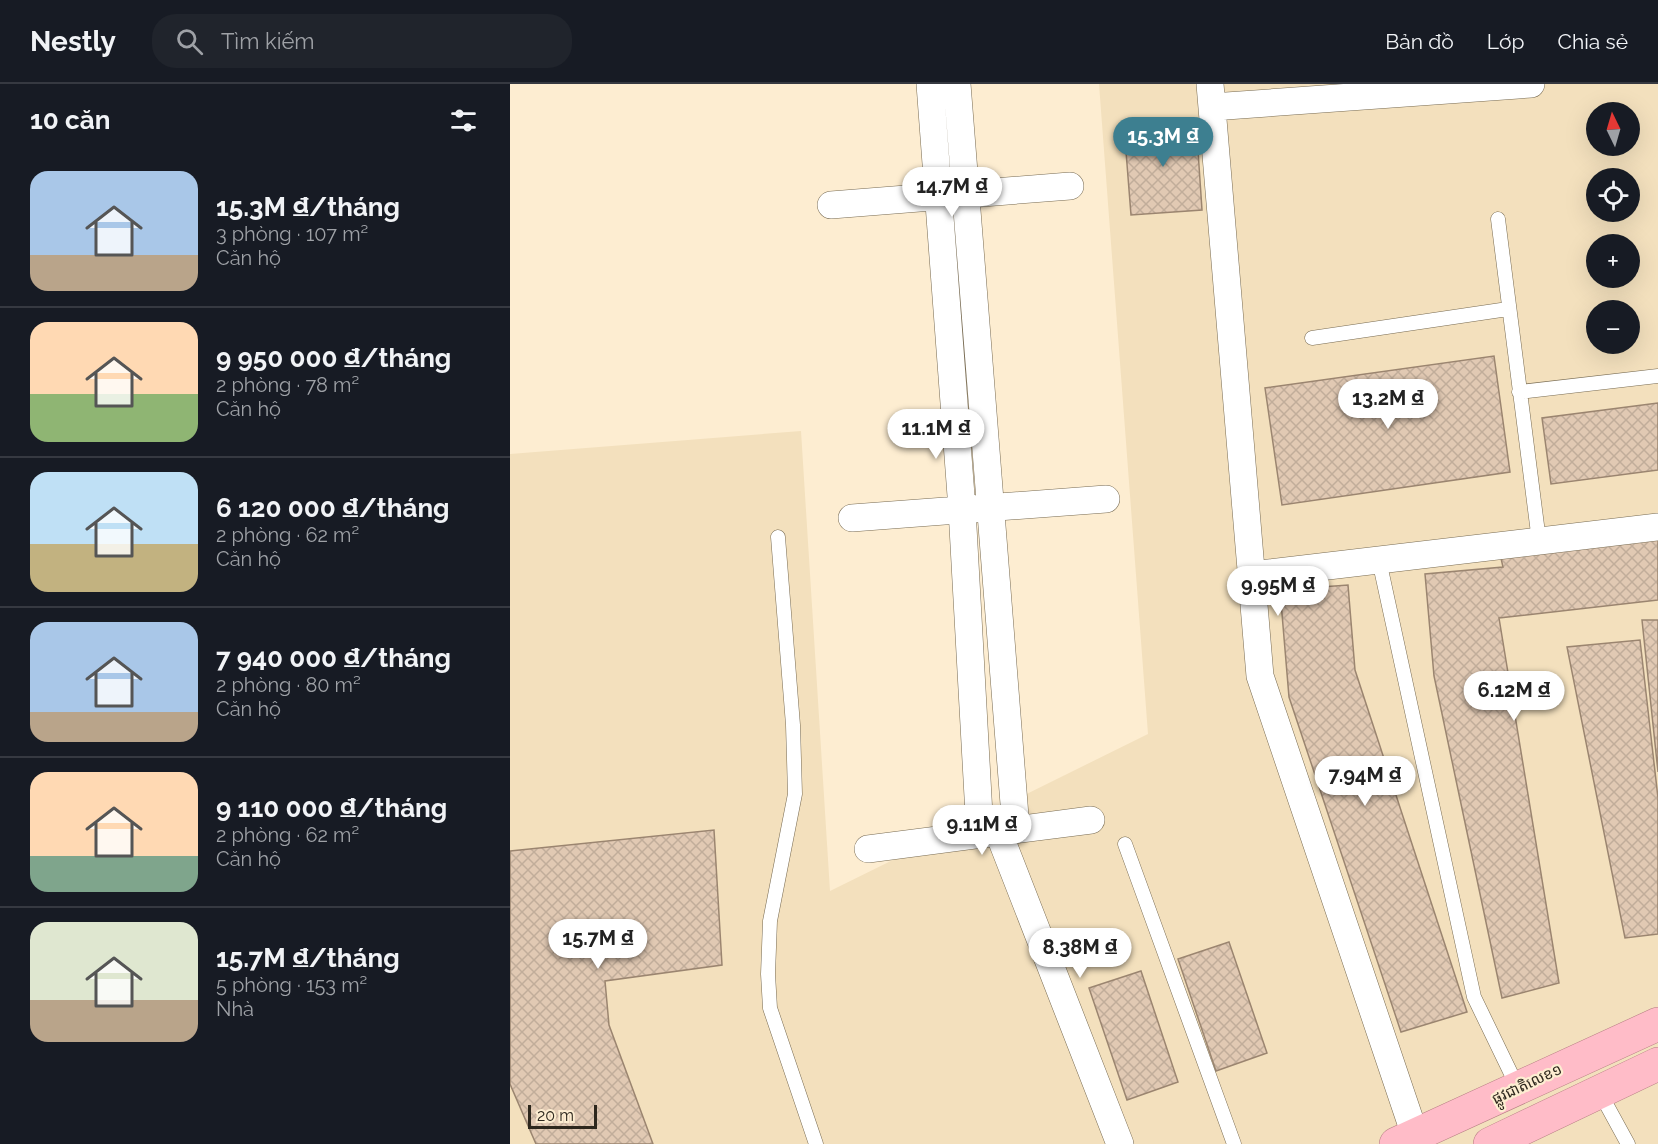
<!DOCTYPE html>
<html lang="vi">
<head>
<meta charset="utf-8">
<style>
	:root { --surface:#171b24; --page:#20242c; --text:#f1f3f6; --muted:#9ea1a6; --line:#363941; --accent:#3d7f90 }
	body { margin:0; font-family:Raleway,"Noto Sans Khmer",sans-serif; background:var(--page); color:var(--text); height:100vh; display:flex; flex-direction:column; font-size:22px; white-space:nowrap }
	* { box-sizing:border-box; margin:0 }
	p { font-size:20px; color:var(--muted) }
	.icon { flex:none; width:33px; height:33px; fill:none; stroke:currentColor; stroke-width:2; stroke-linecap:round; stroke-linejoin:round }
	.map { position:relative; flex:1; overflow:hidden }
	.details { display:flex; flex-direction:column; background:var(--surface); width:510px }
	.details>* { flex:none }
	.needle { width:39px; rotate:355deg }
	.tools { position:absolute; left:1076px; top:18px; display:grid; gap:12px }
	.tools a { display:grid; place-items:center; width:54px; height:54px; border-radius:50%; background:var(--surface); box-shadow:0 6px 24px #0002; font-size:30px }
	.scale { position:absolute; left:18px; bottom:15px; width:69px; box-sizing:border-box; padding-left:6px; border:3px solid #2d271d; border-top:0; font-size:16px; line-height:21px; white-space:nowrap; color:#2d271d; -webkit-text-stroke:4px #fdedd1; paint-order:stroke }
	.price { position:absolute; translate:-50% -51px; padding:0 14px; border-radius:21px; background:#fff; color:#222; font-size:20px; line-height:39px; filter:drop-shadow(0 2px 3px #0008) }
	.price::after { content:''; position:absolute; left:50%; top:36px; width:18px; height:14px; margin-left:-9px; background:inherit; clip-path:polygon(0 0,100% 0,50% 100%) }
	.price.selected { background:var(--accent); color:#fff }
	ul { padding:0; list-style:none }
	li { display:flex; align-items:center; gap:18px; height:150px; padding:0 30px }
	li+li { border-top:2px solid var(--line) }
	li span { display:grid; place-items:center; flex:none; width:168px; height:120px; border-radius:18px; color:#555 }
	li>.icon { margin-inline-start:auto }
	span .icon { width:72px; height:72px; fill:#fffc; stroke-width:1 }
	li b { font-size:26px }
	h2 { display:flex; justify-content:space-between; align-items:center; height:72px; padding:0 30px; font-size:26px }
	header { display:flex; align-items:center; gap:36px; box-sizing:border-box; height:84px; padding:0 30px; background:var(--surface); border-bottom:2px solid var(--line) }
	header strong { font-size:28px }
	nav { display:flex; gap:33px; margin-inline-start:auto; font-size:21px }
	.search { width:420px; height:54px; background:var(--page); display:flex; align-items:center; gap:15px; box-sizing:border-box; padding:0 21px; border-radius:24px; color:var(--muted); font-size:22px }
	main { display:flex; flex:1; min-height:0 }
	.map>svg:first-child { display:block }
	.built { fill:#f3e0bd; fill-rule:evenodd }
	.building { fill:url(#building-cross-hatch); stroke:#9b8570; stroke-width:1.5 }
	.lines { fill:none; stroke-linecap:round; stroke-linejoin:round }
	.service-casing { stroke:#786b52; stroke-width:15 }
	.minor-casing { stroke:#786b52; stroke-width:28 }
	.trunk-casing { stroke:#b67d83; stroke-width:34 }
	.service { stroke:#fff; stroke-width:14 }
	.minor { stroke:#fff; stroke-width:27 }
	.trunk { stroke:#ffbcc8; stroke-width:33 }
	.labels { text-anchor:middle; stroke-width:4.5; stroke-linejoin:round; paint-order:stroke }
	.street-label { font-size:15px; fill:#2d271d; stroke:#fdedd1 }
</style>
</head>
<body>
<header>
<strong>Nestly</strong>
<div class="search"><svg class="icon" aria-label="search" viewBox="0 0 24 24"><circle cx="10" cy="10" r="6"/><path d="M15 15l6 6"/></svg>Tìm kiếm</div>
<nav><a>Bản đồ</a><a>Lớp</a><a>Chia sẻ</a></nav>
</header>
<main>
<section class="details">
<h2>10 căn<svg class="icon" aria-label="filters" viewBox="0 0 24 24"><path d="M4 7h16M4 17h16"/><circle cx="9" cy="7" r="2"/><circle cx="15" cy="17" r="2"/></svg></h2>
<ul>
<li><span style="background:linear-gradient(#a9c7e8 70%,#b9a48a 0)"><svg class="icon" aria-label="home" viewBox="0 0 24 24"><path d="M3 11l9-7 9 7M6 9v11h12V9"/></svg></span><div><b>15.3M ₫/tháng</b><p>3 phòng · 107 m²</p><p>Căn hộ</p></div></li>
<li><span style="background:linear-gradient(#ffd9b3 60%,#8fb573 0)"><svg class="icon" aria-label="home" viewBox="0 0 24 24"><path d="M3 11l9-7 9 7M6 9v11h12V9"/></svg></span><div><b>9 950 000 ₫/tháng</b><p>2 phòng · 78 m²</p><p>Căn hộ</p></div></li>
<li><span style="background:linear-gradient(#bfe0f5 60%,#c2b280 0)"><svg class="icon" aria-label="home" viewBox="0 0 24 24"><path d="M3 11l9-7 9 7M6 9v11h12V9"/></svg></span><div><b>6 120 000 ₫/tháng</b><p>2 phòng · 62 m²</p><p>Căn hộ</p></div></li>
<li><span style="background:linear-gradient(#a9c7e8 75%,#b9a48a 0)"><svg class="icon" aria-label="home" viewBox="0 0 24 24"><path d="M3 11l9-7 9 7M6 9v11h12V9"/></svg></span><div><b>7 940 000 ₫/tháng</b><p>2 phòng · 80 m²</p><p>Căn hộ</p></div></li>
<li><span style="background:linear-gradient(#ffd9b3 70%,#7fa58c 0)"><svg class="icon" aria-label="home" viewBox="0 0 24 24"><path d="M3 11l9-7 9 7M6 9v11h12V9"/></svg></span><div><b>9 110 000 ₫/tháng</b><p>2 phòng · 62 m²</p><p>Căn hộ</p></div></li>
<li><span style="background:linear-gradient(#dfe7d0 65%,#b9a48a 0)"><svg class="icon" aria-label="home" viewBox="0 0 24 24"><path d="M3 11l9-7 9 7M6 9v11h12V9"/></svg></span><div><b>15.7M ₫/tháng</b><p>5 phòng · 153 m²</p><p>Nhà</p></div></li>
</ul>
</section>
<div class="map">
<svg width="1148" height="1060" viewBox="0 0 1148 1060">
	<defs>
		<pattern id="building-cross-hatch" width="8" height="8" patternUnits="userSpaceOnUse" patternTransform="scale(1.5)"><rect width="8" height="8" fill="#e1c9b3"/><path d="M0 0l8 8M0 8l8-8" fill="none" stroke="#c1ad9a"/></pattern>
	</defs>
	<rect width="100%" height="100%" fill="#fdedd1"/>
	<path class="built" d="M589,0h559v1060h-1148v-690l291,-23 29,460 318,-157zM1086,28h33v34h-33zM1086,94h33v34h-33zM1086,160h33v34h-33zM1086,226h33v34h-33z"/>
	<path class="building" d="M686,37l6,89 -71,5 -7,-89z
		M984,272l16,116 -228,33 -17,-117z
		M1148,319v67l-107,14 -9,-66z
		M1148,452v64l-159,18 60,365 -57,15 -68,-322 -9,-102 78,-7 -3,-13z
		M838,501l7,85 112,342 -66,20 -112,-335 -9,-107z
		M1132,536h16v152z
		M1130,556l18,158v136l-33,4 -58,-291z
		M204,746l8,135 -117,16 4,44 44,119h-117l-26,-60v-233z
		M719,858l38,111 -51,18 -38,-112z
		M631,887l37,111 -51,18 -38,-112z"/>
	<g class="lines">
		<g class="service-casing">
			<path id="service" d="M988,135l41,322
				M802,254l196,-29
				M1009,308l139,-16
				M268,453l15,188 2,69 -25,127 -2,53 2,34 46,136
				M869,476l95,437 44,91
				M615,760l109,300
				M1089,1007l29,53"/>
		</g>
		<g class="minor-casing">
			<path id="minor" d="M420,0l32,425 18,324
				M447,0l59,745
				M700,0l50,592 155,459
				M702,23l319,-23
				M321,121l239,-19
				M342,434l254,-19
				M742,491l406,-48
				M488,747l122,313
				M358,765l223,-29"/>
		</g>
		<g class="trunk-casing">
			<path id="trunk" d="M886,1060l262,-120
				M980,1060l168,-80"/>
		</g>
		<use href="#service" class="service"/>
		<use href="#minor" class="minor"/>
		<use href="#trunk" class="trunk"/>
	</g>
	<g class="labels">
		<g class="street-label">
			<text transform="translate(1017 1000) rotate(-25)" y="5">ផ្លូវជាតិលេខ១</text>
		</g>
	</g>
</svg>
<div class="tools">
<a><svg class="needle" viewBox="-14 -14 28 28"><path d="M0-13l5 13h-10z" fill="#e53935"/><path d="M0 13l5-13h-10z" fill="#9ea1a6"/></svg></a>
<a><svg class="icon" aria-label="locate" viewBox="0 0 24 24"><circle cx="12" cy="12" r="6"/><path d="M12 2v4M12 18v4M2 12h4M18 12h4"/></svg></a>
<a>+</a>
<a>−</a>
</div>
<div class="scale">20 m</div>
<b class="price selected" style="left:653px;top:84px">15.3M ₫</b>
<b class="price" style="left:442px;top:134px">14.7M ₫</b>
<b class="price" style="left:878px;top:346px">13.2M ₫</b>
<b class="price" style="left:426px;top:376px">11.1M ₫</b>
<b class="price" style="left:768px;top:533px">9.95M ₫</b>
<b class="price" style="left:1004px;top:638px">6.12M ₫</b>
<b class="price" style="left:855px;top:723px">7.94M ₫</b>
<b class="price" style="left:472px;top:772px">9.11M ₫</b>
<b class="price" style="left:88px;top:886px">15.7M ₫</b>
<b class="price" style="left:570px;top:895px">8.38M ₫</b>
</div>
</main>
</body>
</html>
